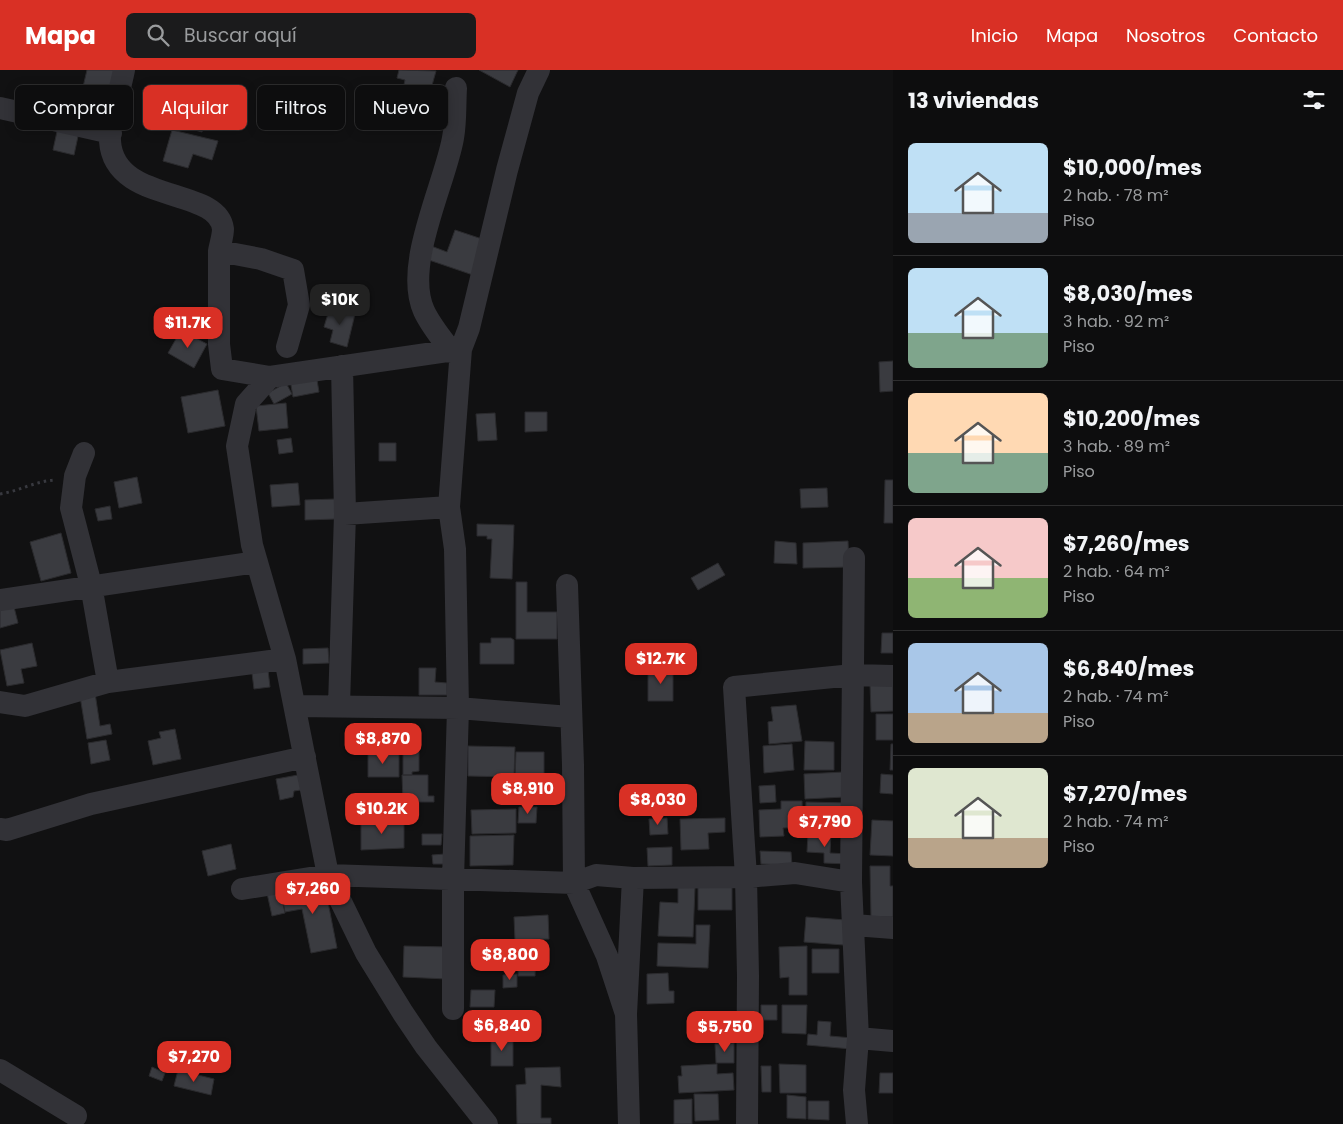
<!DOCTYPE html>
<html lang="es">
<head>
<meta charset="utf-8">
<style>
	:root { --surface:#0d0d0e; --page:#1b1b1c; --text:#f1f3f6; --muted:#9a9c9e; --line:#2d2d2e; --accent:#d93025 }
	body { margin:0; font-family:Poppins,sans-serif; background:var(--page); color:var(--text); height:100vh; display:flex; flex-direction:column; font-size:19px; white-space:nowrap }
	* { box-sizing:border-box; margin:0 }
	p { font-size:16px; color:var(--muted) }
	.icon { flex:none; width:28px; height:28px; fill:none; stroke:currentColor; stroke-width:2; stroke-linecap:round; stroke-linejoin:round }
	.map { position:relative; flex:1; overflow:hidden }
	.side { display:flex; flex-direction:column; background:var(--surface); width:450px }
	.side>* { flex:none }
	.top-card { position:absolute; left:15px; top:15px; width:475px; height:45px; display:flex; gap:10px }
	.price { position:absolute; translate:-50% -42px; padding:0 11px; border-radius:10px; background:var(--accent); color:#fff; font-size:16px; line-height:32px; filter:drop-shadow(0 1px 2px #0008) }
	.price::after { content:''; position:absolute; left:50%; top:30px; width:15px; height:11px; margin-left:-8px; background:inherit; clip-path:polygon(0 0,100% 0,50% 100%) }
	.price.current { background:#222; color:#fff }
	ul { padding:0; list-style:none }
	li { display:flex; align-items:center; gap:15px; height:125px; padding:0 15px }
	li+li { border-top:1px solid var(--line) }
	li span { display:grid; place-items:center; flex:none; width:140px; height:100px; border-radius:8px; color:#555 }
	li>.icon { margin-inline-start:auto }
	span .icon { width:60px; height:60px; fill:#fffc; stroke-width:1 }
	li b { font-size:21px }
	h2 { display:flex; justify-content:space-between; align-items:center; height:60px; padding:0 15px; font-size:21px }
	.chip { padding:0 18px; border-radius:8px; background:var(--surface); box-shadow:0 2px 12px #0003,0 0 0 1px var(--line); font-size:18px; line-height:45px }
	.chip.current { background:var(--accent); color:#fff }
	header { display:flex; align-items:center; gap:30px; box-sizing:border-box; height:70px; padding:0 25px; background:var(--accent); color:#fff }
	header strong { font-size:24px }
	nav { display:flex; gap:28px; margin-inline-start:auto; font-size:18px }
	.search { width:350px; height:45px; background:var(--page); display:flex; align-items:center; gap:12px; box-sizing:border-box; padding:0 18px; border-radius:8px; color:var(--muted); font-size:19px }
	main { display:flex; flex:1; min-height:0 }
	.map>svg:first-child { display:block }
	.building { fill:#3a3b40; stroke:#2b2b2e }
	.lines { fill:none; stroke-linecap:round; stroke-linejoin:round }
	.path { stroke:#38393f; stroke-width:3; stroke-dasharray:2.5 4; stroke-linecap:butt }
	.minor { stroke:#323237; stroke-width:22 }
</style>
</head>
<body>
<header>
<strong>Mapa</strong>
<div class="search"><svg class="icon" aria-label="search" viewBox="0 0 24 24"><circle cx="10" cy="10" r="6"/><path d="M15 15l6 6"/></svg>Buscar aquí</div>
<nav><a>Inicio</a><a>Mapa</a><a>Nosotros</a><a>Contacto</a></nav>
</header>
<main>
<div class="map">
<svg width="893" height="1054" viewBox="0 0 893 1054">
	<rect width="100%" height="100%" fill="#111112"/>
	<path class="building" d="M87,0h33l-11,49 -32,-7z
		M399,0l37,1 -5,18 -14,-4 -2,8 -12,-4 2,-9 -8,-2z
		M479,0h39l-8,17z
		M181,26l28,8 -4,13 5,1 -3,10 -4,-1 -1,5 -29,-8z
		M59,52l21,5 -6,28 -21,-5z
		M172,60l46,11 -6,19 -19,-6 -5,14 -25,-7z
		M455,160l33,11 -12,35 -50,-17 5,-13 16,6z
		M330,237l25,7 -8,33 -17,-5 3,-12 -9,-3z
		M181,260l26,14 -13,24 -26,-15z
		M893,291v30l-13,1 -1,-30z
		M316,304l3,18 -26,5 -3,-18z
		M286,313l6,11 -18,10 -6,-11z
		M218,320l7,36 -37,7 -7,-36z
		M286,333l2,25 -29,3 -3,-25z
		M525,342h22v19l-22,1z
		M495,343l2,27 -19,1 -2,-27z
		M291,368l2,14 -14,2 -2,-14z
		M379,373h17v18h-17z
		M137,407l5,26 -23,5 -5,-26z
		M885,410h8v43h-9z
		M298,413l2,22 -28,2 -2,-22z
		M827,418l1,19 -27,1 -1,-19z
		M336,429v20l-31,1v-20z
		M110,436l2,13 -14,2 -3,-12z
		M477,454l37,1 -2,54 -22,-1 2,-39h-5v-3h-10z
		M61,463l10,40 -30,8 -11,-39z
		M775,471l21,2 1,21 -23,-1z
		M848,471l1,26 -46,1v-25z
		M718,493l7,12 -27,15 -7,-12z
		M516,512h11v30h30v27h-41z
		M14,537l4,16 -18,5v-18z
		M882,563h11v20h-12z
		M491,568h20l3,2v24h-34v-21h11z
		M32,573l5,23 -16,3 3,14 -17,3 -7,-36z
		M328,578l1,15 -26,1v-15z
		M419,598h17l-1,14 12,1v12h-28z
		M673,599v32h-25v-31z
		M268,600l2,17 -16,2 -2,-16z
		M893,613v28l-22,1 -1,-28z
		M95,623l5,33 10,-2 2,10 -25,5 -7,-43z
		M796,635l6,36 -33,3 -1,-22 5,-1 -2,-14z
		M876,644h17v26h-17z
		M175,659l6,30 -28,6 -5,-24 13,-3 -2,-6z
		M106,670l4,20 -19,4 -3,-21z
		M805,671l29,1v28h-30z
		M792,674l2,26 -30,3 -1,-27z
		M891,674h2v26h-3z
		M468,676l47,1 -1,30 -46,-1z
		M403,682h16v19l-7,1v3h-9z
		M516,682h28v25h-29z
		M368,683h31v24h-31z
		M844,702l1,25 -40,2 -1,-25z
		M881,704l12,1v19l-13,-1z
		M298,705l3,15 -7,1 -1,6 -13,3 -4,-21z
		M402,705h26v21h6v6h-31z
		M555,709v25h-38l-1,-24z
		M775,715l1,17 -16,1 -1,-17z
		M781,731h21l1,26 -20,1 1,8 -24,1 -1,-27 22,-1z
		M806,732l42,1 -1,29 -42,-1z
		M519,737h18l-1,16h-18z
		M516,739v24l-44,1 -1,-24z
		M667,748l1,16 -18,1 -1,-16z
		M725,748v14l-17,1 1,16 -28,1 -1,-31z
		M404,750v28l-43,2v-29z
		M872,750l21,1v35l-23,-1z
		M808,763h23l-1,20 18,1v10l-24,-1v-10l-17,-1z
		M422,764h20l-1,11h-19z
		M514,765l-1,30 -43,1v-30z
		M231,774l5,25 -28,7 -6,-25z
		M672,777v18l-24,1 -1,-18z
		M760,781l31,1 1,13 -31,-1z
		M445,784v10h-12l-1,-9z
		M870,796h20v20h3v31h-22z
		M324,812l13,66 -26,5 -9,-44 -17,3 -4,-21z
		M678,816l17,1 -2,50 -35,-1 2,-34 18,1z
		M732,816v24h-34v-23z
		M280,821l5,22 -13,3 -5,-23z
		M548,845l1,24 -34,1 -1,-23z
		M806,847l40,3 -2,25 -40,-3z
		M696,855h14l-2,43 -51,-2 1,-23 38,1z
		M519,874h17l-1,32h-17z
		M404,876l45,1 -2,32 -44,-2z
		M807,876v49h-18v-18l-9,1 -1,-31z
		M812,879h27v24h-27z
		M668,903l1,18h5v12l-27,1v-30z
		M517,904v13l-14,1v-13z
		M471,920h24l-1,17h-24z
		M761,935h16v15h-16z
		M782,935h25l-1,29 -24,-1z
		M818,951l13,1 -1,14 22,2 -1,11 -44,-4 1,-11 9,1z
		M491,967h22v29h-22z
		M734,973v20h-18l-1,-19z
		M717,994v10l16,-1 1,17 -55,3 -1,-17h4l-1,-10z
		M779,994l27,1v28h-26z
		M761,996h10v26h-9z
		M152,997l13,6 -3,8 -13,-5z
		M560,997l1,20 -20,-2v33h10v6h-34l-1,-39 10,-1 -1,-16z
		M178,1000l36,9 -3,16 -37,-9z
		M880,1003h13v20h-14z
		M694,1024h24l1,26 -24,1z
		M787,1025l19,2v22l-19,-1z
		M692,1029v25h-18v-24z
		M808,1031h21v19l-21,-1z"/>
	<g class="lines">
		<path class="path" d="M0,424c19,-3 36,-13 55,-14"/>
		<path class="minor" d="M124,0c-3,16 -15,58 -14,71 4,64 108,45 113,88 0,7 -3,16 -4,22l42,8 32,11 6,35 -12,42
			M0,38l111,25
			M219,181v93l3,25 48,8 -24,27 -9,42 15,99 33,114 43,216 38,78 37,60 23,34 61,77
			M452,282c-10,-13 -21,-26 -28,-41 -21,-46 21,-127 29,-173 3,-16 2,-34 3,-50
			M270,307l191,-28
			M84,383l-9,23 -4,32 20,77 17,97
			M345,444l104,-7
			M854,488l-3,324 7,156 -4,52 3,34
			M567,515l6,180 1,118 33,73 19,58
			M0,530l257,-38
			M0,632l25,4 83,-24 177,-23
			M339,635l6,-191 -3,-148
			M296,636l162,2 112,9
			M0,759l7,1 84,-26 214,-47
			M242,819l86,-14 246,8 22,-8 37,3 113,-1 49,-4 56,9
			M854,855l39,3
			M453,939v-129l5,-172 -3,-159 -6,-42 12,-158 8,-21 38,-158 21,-77 11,-23
			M858,968l35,3
			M0,1000l76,46
			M629,1054l-3,-110 7,-136
			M747,1054l1,-148 -2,-99 -12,-190 119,-12 40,1"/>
	</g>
</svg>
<b class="price current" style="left:340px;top:256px">$10K</b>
<b class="price" style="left:188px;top:279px">$11.7K</b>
<b class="price" style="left:661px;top:615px">$12.7K</b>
<b class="price" style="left:383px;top:695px">$8,870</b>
<b class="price" style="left:528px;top:745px">$8,910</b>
<b class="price" style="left:658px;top:756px">$8,030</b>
<b class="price" style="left:382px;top:765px">$10.2K</b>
<b class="price" style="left:825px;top:778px">$7,790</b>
<b class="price" style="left:313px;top:845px">$7,260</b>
<b class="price" style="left:510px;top:911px">$8,800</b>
<b class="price" style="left:502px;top:982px">$6,840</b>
<b class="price" style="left:725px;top:983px">$5,750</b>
<b class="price" style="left:194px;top:1013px">$7,270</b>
<div class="top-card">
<a class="chip">Comprar</a>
<a class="chip current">Alquilar</a>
<a class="chip">Filtros</a>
<a class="chip">Nuevo</a>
</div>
</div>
<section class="side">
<h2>13 viviendas<svg class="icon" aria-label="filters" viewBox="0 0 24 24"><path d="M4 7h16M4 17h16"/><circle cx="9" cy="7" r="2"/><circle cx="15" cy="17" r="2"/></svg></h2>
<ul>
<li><span style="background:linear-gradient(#bfe0f5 70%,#9aa5b1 0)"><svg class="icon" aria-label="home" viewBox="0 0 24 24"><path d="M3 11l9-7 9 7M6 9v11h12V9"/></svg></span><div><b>$10,000/mes</b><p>2 hab. · 78 m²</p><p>Piso</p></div></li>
<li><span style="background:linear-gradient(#bfe0f5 65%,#7fa58c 0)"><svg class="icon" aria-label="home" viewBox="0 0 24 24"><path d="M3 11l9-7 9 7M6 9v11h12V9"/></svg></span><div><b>$8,030/mes</b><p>3 hab. · 92 m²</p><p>Piso</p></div></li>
<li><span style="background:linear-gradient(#ffd9b3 60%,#7fa58c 0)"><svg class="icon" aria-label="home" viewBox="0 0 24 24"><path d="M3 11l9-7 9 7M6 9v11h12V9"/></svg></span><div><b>$10,200/mes</b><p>3 hab. · 89 m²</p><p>Piso</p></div></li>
<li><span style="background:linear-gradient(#f6c9c9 60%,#8fb573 0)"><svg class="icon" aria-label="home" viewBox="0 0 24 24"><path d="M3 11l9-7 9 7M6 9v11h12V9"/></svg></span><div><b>$7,260/mes</b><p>2 hab. · 64 m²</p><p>Piso</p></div></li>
<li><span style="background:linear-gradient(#a9c7e8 70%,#b9a48a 0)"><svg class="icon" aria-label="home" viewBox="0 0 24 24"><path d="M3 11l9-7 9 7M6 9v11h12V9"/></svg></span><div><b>$6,840/mes</b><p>2 hab. · 74 m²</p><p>Piso</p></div></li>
<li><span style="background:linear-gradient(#dfe7d0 70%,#b9a48a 0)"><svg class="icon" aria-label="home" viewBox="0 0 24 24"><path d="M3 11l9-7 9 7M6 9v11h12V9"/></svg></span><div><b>$7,270/mes</b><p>2 hab. · 74 m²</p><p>Piso</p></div></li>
</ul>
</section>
</main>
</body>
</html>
